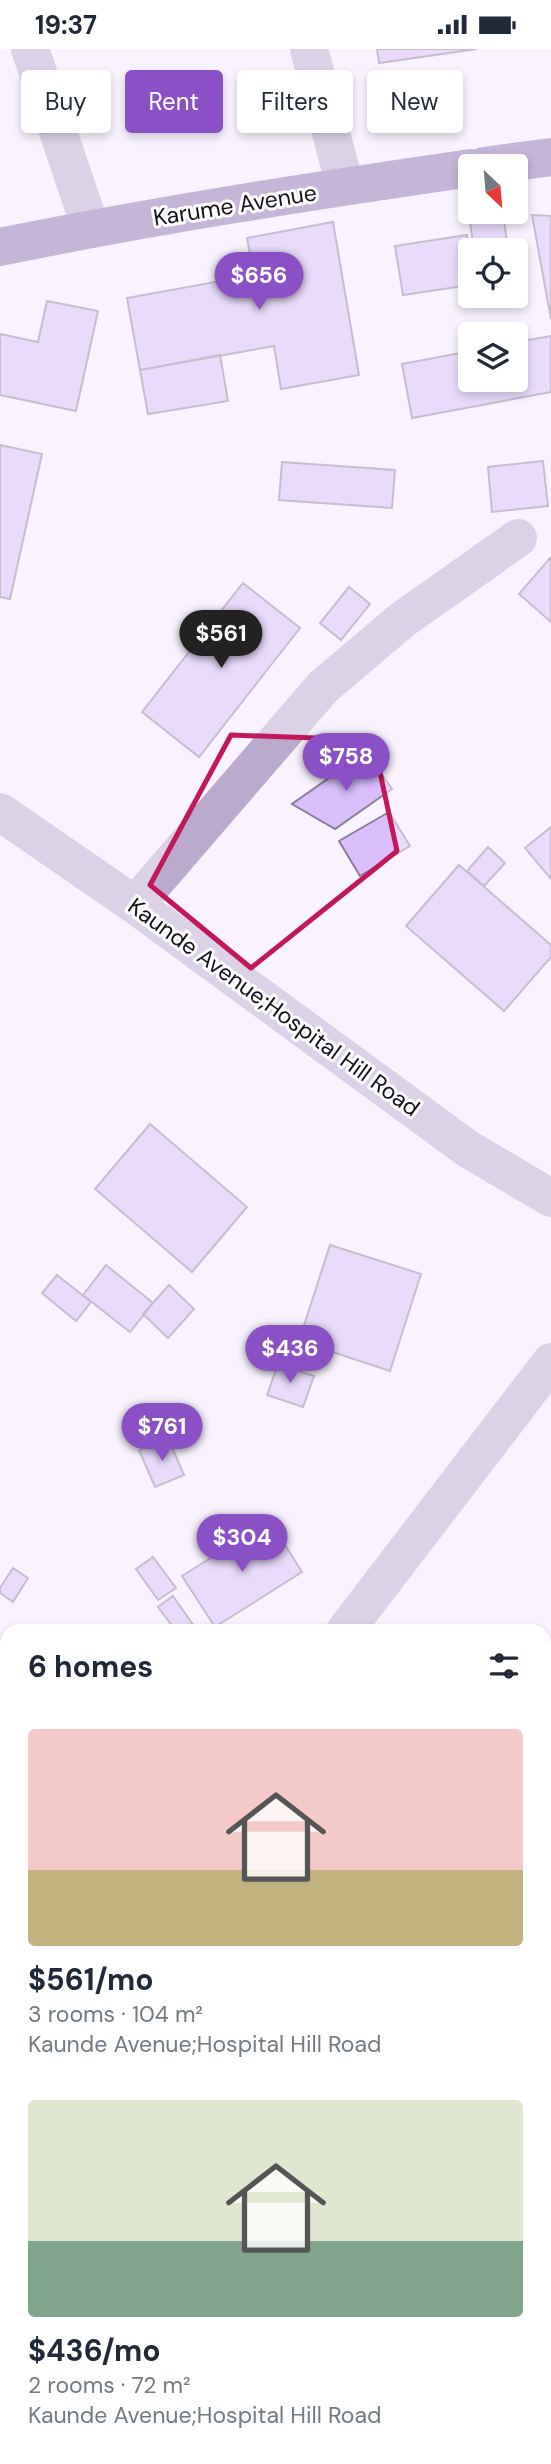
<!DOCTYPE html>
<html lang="en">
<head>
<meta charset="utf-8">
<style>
	:root { --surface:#fff; --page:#f2f2f3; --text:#1f2937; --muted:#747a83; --accent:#8b4fc6 }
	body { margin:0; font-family:"DM Sans",sans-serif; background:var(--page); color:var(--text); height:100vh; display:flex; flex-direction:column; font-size:26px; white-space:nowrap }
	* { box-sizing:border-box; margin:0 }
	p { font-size:23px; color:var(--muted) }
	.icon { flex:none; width:38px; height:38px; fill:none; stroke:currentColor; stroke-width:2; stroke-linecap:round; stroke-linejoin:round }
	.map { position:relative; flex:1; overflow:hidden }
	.details { position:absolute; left:0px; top:1575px; width:551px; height:840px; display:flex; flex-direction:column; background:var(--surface); border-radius:21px 21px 0 0; box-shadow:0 4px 10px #0003 }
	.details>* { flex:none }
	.top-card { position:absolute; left:21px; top:21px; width:509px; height:63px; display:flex; gap:14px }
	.needle { width:46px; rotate:154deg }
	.fabs { position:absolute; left:458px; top:105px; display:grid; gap:14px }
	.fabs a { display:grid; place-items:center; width:70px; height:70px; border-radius:7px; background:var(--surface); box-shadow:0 4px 10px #0003; font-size:35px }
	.price { position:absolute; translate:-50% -60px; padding:0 16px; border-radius:24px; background:var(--accent); color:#fff; font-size:23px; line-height:46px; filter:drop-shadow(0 2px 4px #0008) }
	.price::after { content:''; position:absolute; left:50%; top:42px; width:21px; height:16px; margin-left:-10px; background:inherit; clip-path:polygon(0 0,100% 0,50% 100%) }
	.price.on { background:#222; color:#fff }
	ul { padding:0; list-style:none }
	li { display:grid; align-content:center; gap:14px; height:371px; padding:0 28px }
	li span { display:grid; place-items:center; height:217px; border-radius:7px; color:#555 }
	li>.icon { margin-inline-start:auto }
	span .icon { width:126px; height:126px; fill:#fffc; stroke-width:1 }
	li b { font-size:30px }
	h2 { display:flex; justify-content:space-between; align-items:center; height:84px; padding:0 28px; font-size:30px }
	.chip { padding:0 24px; border-radius:7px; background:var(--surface); box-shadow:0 4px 10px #0003; font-size:24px; line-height:63px }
	.chip.on { background:var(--accent); color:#fff }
	.status { display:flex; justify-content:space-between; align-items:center; height:49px; padding:0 35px; background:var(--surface); direction:ltr }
	.status svg { height:19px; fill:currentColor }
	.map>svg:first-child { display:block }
	.building { fill:#dabefd; stroke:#897e96; stroke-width:2 }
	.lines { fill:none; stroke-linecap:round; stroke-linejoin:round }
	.minor { stroke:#baabce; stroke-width:38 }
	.major { stroke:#886caa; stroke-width:38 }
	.marked { fill:none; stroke:#c2185b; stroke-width:5; stroke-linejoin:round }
	.labels { text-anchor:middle; stroke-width:6; stroke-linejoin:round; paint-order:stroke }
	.street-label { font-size:23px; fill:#15111a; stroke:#fff }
</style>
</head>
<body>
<div class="status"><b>19:37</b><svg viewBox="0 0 49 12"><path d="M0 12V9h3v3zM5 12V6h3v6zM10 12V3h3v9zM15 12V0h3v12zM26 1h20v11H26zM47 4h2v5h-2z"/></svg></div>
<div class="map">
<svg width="551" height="2415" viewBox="0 0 551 2415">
	<rect width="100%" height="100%" fill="#f8f3fe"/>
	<path class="building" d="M377,0h100l-98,14z
		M484,163h19l5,38h-34l-5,-36z
		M532,166l19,1v103z
		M333,173l26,153 -78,14 -7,-43 -134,24 -13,-72 127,-23 -7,-37z
		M467,186l4,27v23l-68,10 -8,-49z
		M47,252l51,10 -22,100 -76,-16v-61l38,8z
		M551,287v56l-139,26 -10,-54 69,-13v29h45v-38z
		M220,306l8,46 -80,13 -8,-44z
		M0,396l42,9 -32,145 -10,-2z
		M543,412l5,45 -56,6 -4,-45z
		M282,413l113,8 -3,38 -113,-8z
		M551,508v65l-32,-28z
		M243,534l57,45 -101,129 -57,-45z
		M349,538l21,17 -29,36 -21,-17z
		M366,703l26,37 -57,40 -43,-25z
		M389,763l21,34 -50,30 -21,-35z
		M551,778v52l-26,-31z
		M488,798l17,16 -21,23 -17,-15z
		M459,816l92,80v12l-47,54 -98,-85z
		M150,1075l97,83 -55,65 -97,-83z
		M330,1196l91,29 -31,97 -91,-30z
		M106,1216l47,38 -23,29 -47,-37z
		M57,1226l34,27 -15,19 -34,-28z
		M169,1236l25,24 -26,29 -25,-24z
		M278,1315l36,12 -11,31 -36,-12z
		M168,1389l16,37 -29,12 -16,-37z
		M270,1472l32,51 -87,55 -33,-51z
		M153,1508l23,31 -18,12 -22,-31z
		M13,1519l15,10 -15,24 -13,-9v-5z
		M173,1547l21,30 -7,5h-11l-18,-24z
		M7,2173v84l-7,1v-83z
		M0,2295l7,3v36l-7,-3z
		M551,2381v34h-73l17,-7h49v-24z
		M179,2408h40l-4,7h-23z
		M237,2408h42l-4,7h-42z
		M281,2408h47l-4,7 -12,-3 -2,3h-17z"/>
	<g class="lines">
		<path class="minor" d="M30,0l61,180
			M309,0l36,137
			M0,763l135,93 333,244 83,49
			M135,856l188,-218 79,-67 116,-82
			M345,1582l206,-269
			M0,1733l7,6
			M0,2023l7,-9
			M544,2071l7,4
			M544,2131l7,-13
			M0,2380l7,5
			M47,2408l11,7
			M383,2415l4,-7"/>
		<path class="major" d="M484,117l67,-9
			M0,198c156,-32 313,-56 471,-79"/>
	</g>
	<path d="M0 0H551V2415H0ZM231,686l142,5 24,111 -146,117 -101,-83z" fill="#f8f3fe" fill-opacity=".55" fill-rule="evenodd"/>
	<path class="marked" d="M231,686l142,5 24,111 -146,117 -101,-83z"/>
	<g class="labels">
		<g class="street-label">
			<text transform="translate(235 156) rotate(-9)" y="8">Karume Avenue</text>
			<text transform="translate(274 958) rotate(36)" y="8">Kaunde Avenue;Hospital Hill Road</text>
		</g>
	</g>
</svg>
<div class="fabs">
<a><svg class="needle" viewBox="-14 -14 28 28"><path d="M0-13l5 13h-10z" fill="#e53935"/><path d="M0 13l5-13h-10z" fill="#747a83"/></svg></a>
<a><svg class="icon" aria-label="locate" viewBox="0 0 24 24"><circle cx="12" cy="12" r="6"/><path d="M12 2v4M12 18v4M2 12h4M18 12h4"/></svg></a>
<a><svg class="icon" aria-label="layers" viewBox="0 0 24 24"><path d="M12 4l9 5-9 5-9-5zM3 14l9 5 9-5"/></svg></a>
</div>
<b class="price" style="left:259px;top:263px">$656</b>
<b class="price on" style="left:221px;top:621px">$561</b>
<b class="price" style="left:346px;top:744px">$758</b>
<b class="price" style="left:290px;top:1336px">$436</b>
<b class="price" style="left:162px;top:1414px">$761</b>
<b class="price" style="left:242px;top:1525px">$304</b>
<div class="top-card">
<a class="chip">Buy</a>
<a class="chip on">Rent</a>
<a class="chip">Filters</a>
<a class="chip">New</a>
</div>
<section class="details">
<h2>6 homes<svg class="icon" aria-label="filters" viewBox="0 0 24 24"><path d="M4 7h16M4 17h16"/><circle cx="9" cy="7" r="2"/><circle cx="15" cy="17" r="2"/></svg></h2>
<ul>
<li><span style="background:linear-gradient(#f6c9c9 65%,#c2b280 0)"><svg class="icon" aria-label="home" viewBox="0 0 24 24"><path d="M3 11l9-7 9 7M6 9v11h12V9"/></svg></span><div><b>$561/mo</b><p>3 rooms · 104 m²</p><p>Kaunde Avenue;Hospital Hill Road</p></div></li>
<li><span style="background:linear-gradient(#dfe7d0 65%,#7fa58c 0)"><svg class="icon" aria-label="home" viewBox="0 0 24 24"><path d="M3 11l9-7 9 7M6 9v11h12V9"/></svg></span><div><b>$436/mo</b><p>2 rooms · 72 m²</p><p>Kaunde Avenue;Hospital Hill Road</p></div></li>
</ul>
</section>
</div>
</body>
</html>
